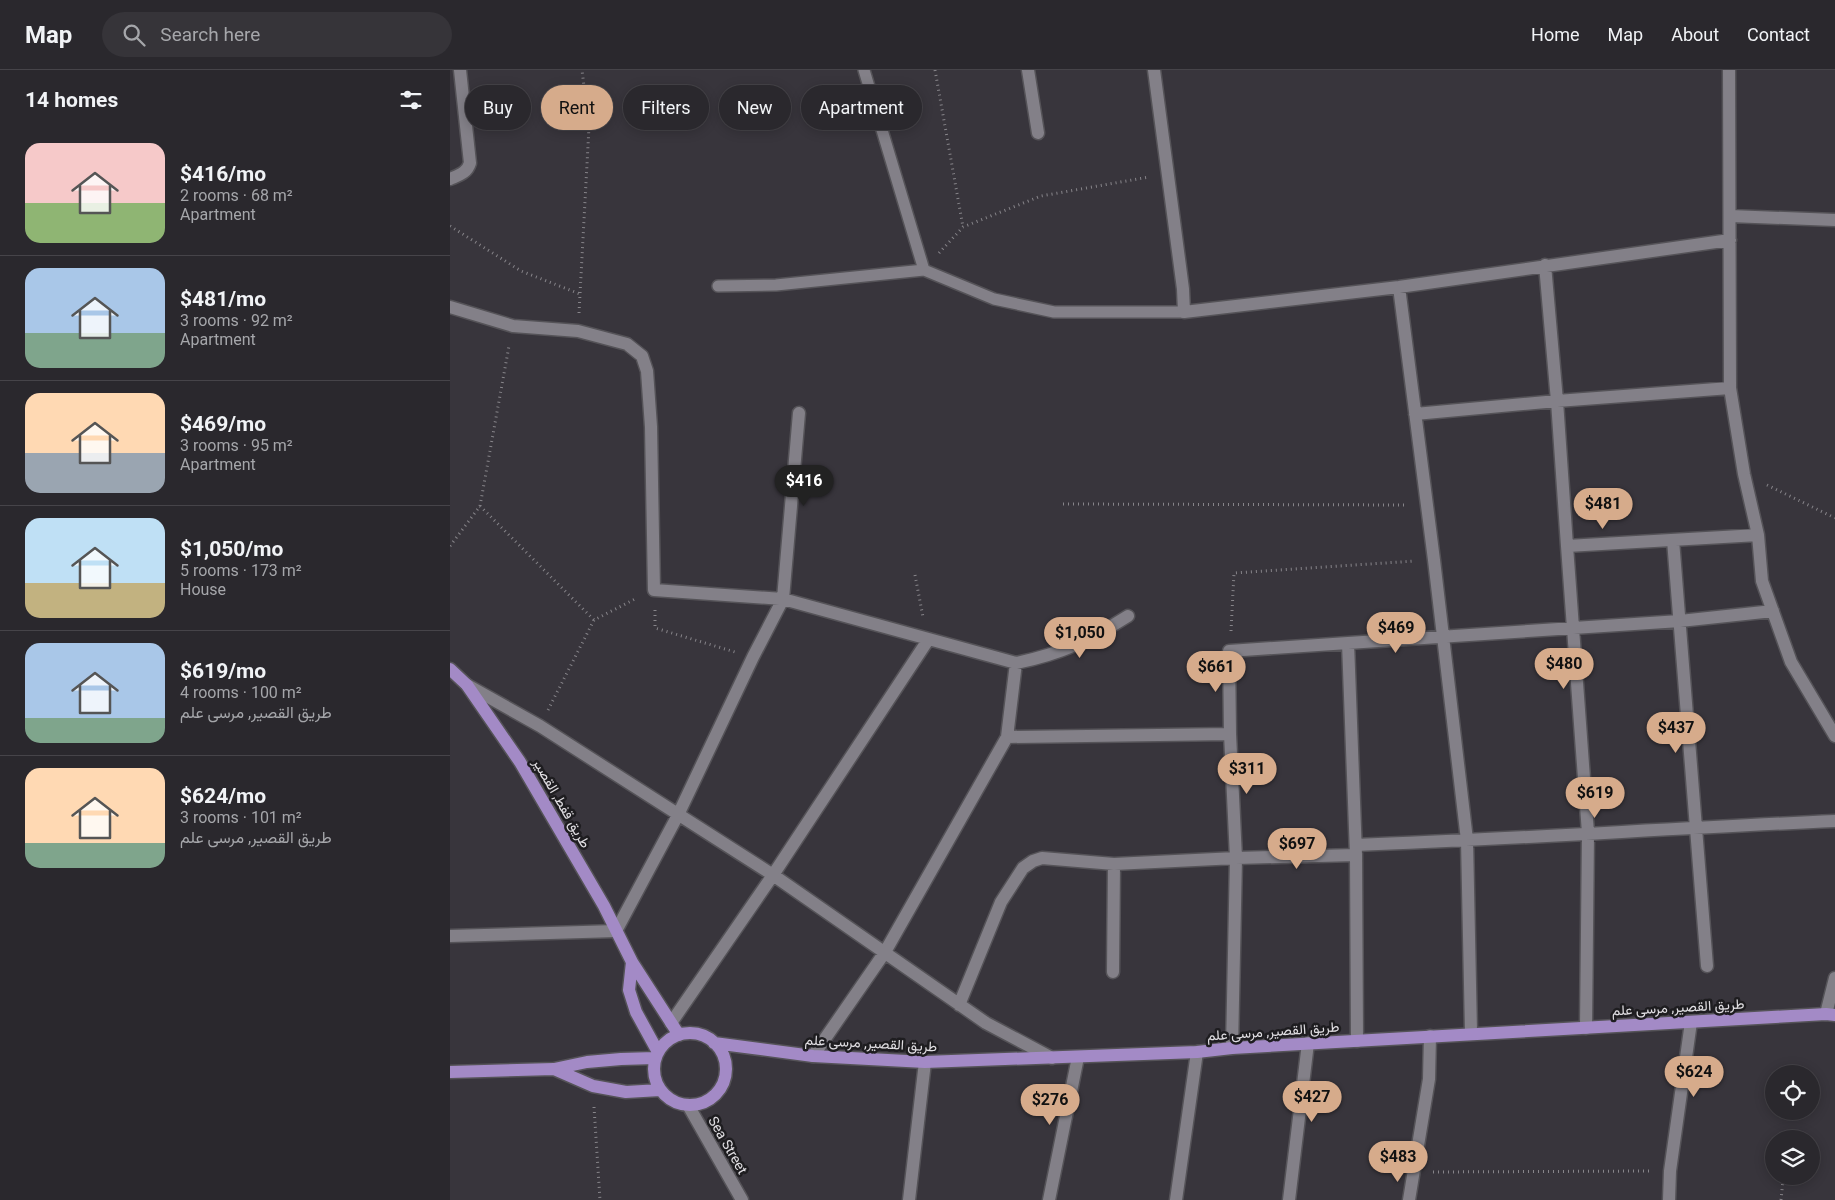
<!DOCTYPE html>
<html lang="en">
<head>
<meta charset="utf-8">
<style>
	:root { --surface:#2a282d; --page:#363439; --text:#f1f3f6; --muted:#a5a6aa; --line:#464449; --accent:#d6ab8b }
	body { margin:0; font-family:Roboto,Vazirmatn,sans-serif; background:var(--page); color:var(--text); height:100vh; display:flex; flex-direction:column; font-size:19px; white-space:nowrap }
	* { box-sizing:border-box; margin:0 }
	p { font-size:16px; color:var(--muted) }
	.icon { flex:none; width:28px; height:28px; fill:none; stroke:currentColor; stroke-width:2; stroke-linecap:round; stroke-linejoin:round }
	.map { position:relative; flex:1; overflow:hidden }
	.details { display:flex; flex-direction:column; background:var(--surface); width:450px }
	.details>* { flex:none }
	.top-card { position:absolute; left:15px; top:15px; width:475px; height:45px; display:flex; gap:10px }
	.buttons { position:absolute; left:1315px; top:995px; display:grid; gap:10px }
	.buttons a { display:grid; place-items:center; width:55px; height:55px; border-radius:50%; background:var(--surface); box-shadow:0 2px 12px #0003,0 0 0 1px var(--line); font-size:25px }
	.price { position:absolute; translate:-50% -42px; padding:0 11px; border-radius:18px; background:var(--accent); color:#111; font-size:16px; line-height:32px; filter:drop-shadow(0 1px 2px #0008) }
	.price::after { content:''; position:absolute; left:50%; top:30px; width:15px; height:11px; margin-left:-8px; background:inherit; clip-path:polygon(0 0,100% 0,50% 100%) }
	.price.on { background:#222; color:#fff }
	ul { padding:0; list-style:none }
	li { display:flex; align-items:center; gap:15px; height:125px; padding:0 25px }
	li+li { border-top:1px solid var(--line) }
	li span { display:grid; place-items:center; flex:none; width:140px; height:100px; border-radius:15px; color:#555 }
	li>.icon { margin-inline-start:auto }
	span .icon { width:60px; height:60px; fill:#fffc; stroke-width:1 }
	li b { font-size:21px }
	h2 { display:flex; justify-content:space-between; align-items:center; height:60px; padding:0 25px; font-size:21px }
	.chip { padding:0 18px; border-radius:22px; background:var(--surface); box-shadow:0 2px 12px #0003,0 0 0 1px var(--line); font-size:18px; line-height:45px }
	.chip.on { background:var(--accent); color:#111 }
	header { display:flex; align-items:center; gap:30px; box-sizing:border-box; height:70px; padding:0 25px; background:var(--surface); border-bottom:1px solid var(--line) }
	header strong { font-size:24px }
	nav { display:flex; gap:28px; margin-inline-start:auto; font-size:18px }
	.search { width:350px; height:45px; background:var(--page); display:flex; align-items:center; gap:12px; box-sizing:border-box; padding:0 18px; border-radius:28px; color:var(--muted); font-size:19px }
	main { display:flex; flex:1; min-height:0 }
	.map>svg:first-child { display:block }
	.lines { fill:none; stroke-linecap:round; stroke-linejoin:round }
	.service-casing { stroke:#555358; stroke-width:14 }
	.minor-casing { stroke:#555358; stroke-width:15 }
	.tertiary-casing { stroke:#555358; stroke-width:15 }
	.primary-casing { stroke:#555358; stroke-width:15 }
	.path { stroke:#87858a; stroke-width:3; stroke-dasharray:1 4; stroke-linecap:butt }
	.service { stroke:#838088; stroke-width:11 }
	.minor { stroke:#838088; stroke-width:12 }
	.tertiary { stroke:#838088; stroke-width:12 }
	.primary { stroke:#a38ac6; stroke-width:12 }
	.labels { text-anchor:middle; stroke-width:5; stroke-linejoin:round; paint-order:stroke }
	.street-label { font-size:14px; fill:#e0dee2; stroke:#1e1d20 }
</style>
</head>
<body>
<header>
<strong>Map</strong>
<div class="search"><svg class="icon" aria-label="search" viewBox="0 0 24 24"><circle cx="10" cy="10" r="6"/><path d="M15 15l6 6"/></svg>Search here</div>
<nav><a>Home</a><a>Map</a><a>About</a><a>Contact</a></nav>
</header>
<main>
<section class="details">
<h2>14 homes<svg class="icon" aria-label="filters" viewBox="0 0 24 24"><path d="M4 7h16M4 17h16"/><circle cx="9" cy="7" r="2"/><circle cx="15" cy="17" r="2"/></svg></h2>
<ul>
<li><span style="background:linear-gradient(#f6c9c9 60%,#8fb573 0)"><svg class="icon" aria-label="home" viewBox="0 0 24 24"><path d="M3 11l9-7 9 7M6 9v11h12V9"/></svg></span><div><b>$416/mo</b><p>2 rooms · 68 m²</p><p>Apartment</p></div></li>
<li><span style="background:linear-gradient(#a9c7e8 65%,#7fa58c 0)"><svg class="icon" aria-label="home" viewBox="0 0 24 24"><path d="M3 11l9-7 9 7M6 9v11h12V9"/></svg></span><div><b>$481/mo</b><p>3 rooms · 92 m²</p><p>Apartment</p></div></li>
<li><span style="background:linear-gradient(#ffd9b3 60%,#9aa5b1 0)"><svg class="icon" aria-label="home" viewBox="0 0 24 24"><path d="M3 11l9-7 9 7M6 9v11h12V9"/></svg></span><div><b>$469/mo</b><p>3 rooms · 95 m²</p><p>Apartment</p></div></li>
<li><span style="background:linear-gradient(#bfe0f5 65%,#c2b280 0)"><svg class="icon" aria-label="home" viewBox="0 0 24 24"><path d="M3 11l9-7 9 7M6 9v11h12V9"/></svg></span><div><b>$1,050/mo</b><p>5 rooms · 173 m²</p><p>House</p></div></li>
<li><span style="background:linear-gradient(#a9c7e8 75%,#7fa58c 0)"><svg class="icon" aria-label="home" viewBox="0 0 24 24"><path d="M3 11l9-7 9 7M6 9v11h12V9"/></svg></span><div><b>$619/mo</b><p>4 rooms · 100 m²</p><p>طريق القصير, مرسى علم</p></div></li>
<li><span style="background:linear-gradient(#ffd9b3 75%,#7fa58c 0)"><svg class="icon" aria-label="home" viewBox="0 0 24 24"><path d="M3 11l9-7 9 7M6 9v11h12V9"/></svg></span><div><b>$624/mo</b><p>3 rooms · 101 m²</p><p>طريق القصير, مرسى علم</p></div></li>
</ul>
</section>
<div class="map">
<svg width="1385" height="1130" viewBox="0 0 1385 1130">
	<rect width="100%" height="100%" fill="#38353c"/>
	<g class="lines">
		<g class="service-casing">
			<path id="service" d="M414,0l60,200
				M268,216l58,-1 148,-15 70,29 60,13h130"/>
		</g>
		<g class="minor-casing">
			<path id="minor" d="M578,0l10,63
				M704,0l29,219 1,23 215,-25 331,-47
				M1279,0l1,318 14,86 14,61 4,46 29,81 44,74
				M0,109c9,-4 17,-6 20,-16l-10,-93
				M1280,146l105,4
				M1095,195l12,136 173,-13
				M949,217l35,273 33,280 4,192 -3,2
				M0,237l63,19 65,5 49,13 15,12 5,15 4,56 3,163 129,9 233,64 -9,74 -122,215 -72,104
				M965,344l142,-13 10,145 191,-11
				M1223,470l34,426
				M1117,476l21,287 -2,195
				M898,573l332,-22 93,-10
				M566,593c45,-9 74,-23 112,-47
				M17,615l73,41 233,149 213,148 66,35
				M557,667l223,-3
				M906,775c160,-6 319,-17 479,-24
				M0,866l166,-5 62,-116 75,-158 30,-58 16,-186
				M663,902l1,-108
				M509,935l42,-103 22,-34 10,-7 9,-3 72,6 122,-6 120,-3
				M1376,944l9,-36
				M221,953l102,-148 155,-235
				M782,978l4,-190 -6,-124 -1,-83 119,-8 8,212 1,186
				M459,1130l16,-138
				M599,1130l29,-143
				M726,1130l21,-148
				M839,1130l19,-157
				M959,1130l20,-121 1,-43
				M1219,1130l1,-29 21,-149"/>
		</g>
		<g class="tertiary-casing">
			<path id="tertiary" d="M238,1035l54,95"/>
		</g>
		<g class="primary-casing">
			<path id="primary" d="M0,599l17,16 53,77 84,144 28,56 47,73
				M182,892l-3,28 7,22 22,40
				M204 999a36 36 0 1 1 72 0a36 36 0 1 1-72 0Z
				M264,973l99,13 112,6 272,-10 35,-4 594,-34 9,1
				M104,999l39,17 33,6 34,-2
				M0,1002l104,-3 33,-7 34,-3 34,-1"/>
		</g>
		<path class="path" d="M485,0l28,157
			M0,156l71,45 59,23
			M489,183l24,-26 78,-31 108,-19
			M129,243l10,-186 -7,-57
			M1317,415l68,33
			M613,434l345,1
			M30,436l114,114
			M0,476l30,-40 29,-160
			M465,505l8,42
			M205,540v18l80,24
			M781,561l3,-58 181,-12
			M98,640l46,-90 43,-22
			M144,1037l6,93
			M983,1102l216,-1
			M1331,1130l2,-20"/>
		<use href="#service" class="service"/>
		<use href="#minor" class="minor"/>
		<use href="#tertiary" class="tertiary"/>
		<use href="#primary" class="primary"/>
	</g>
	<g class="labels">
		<g class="street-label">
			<text transform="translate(112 733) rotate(60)" y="5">طريق قفط, القصير</text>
			<text transform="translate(1228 937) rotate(-3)" y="5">طريق القصير, مرسى علم</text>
			<text transform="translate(823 961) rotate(-4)" y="5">طريق القصير, مرسى علم</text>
			<text transform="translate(421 973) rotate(3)" y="5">طريق القصير, مرسى علم</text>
			<text transform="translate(278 1075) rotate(60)" y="5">Sea Street</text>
		</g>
	</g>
</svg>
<div class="buttons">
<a><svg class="icon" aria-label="locate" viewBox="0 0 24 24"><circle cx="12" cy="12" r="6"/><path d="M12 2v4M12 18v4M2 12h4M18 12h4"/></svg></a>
<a><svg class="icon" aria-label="layers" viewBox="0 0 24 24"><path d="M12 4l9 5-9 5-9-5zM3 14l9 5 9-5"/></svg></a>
</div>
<b class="price on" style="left:354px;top:437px">$416</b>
<b class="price" style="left:1153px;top:460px">$481</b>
<b class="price" style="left:946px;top:584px">$469</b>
<b class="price" style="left:630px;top:589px">$1,050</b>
<b class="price" style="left:1114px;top:620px">$480</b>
<b class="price" style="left:766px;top:623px">$661</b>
<b class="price" style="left:1226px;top:684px">$437</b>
<b class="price" style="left:797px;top:725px">$311</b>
<b class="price" style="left:1145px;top:749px">$619</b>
<b class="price" style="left:847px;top:800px">$697</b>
<b class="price" style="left:1244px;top:1028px">$624</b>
<b class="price" style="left:862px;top:1053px">$427</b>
<b class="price" style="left:600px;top:1056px">$276</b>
<b class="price" style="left:948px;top:1113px">$483</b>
<div class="top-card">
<a class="chip">Buy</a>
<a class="chip on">Rent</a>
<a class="chip">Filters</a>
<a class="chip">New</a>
<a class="chip">Apartment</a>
</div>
</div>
</main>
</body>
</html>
